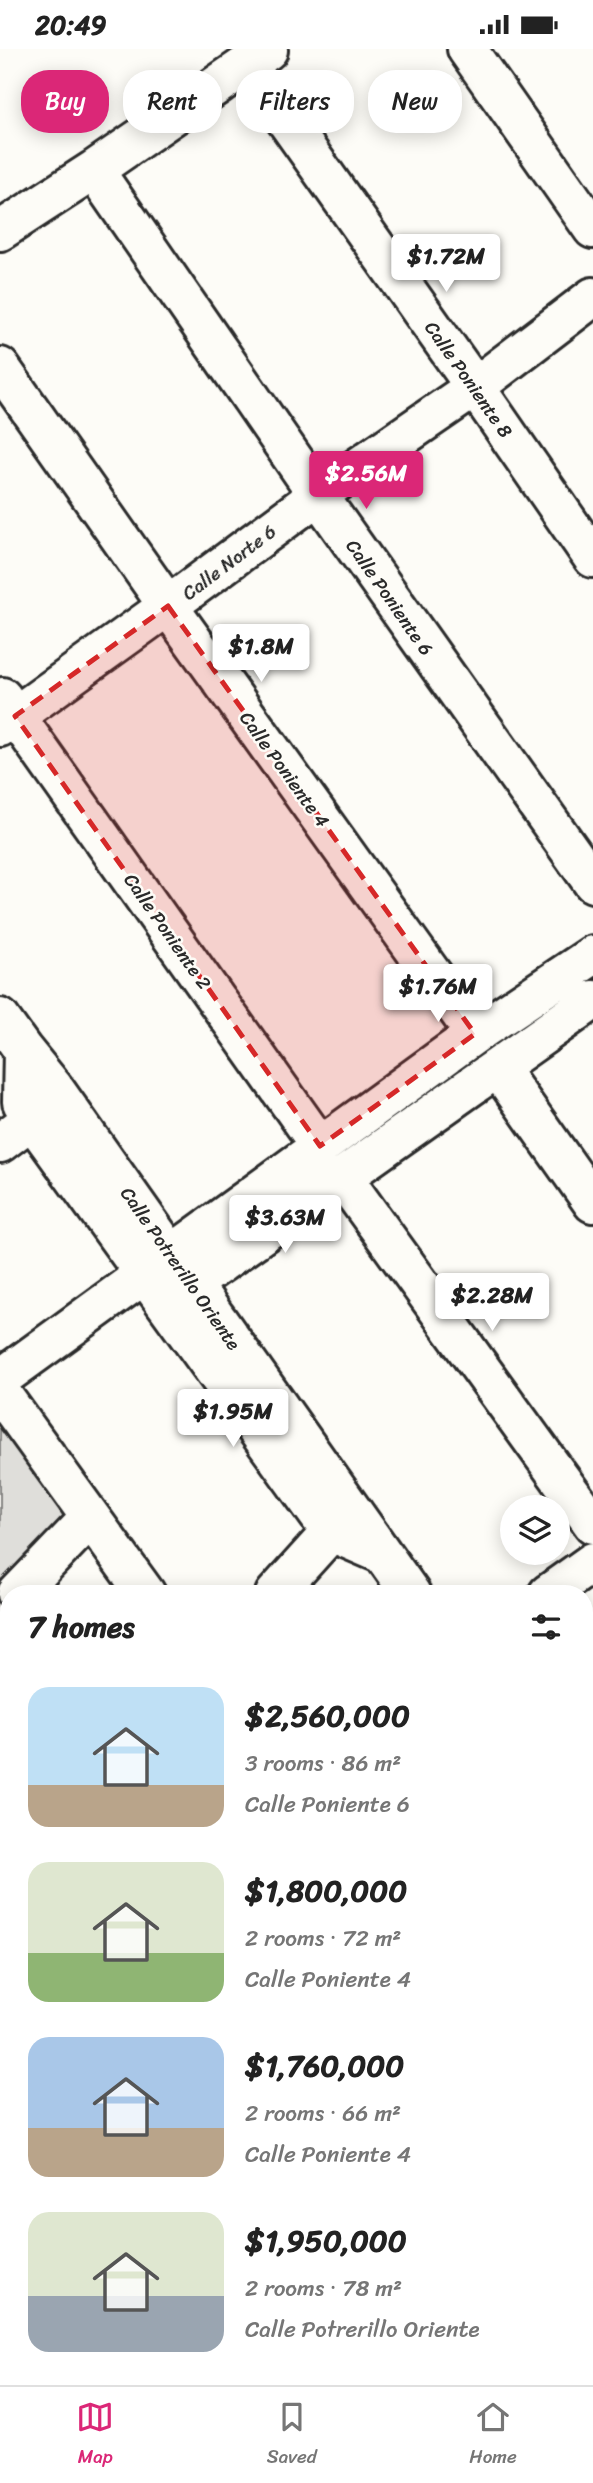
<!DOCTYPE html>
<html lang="en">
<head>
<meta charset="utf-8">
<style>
	:root { --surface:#fff; --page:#f6f6f6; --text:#222; --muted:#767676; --line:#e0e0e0; --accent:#db2777 }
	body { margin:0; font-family:Sriracha,sans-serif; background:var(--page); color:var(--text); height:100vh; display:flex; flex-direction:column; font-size:26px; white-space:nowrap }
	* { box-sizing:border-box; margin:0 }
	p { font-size:23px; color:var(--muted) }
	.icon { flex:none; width:38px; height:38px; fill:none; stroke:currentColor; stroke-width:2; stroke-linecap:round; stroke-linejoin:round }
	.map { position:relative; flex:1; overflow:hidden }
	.details { position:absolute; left:0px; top:1536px; width:593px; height:800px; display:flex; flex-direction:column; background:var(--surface); border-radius:28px 28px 0 0; box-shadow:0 4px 18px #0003 }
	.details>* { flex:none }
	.hud { position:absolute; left:21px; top:21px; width:551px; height:63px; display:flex; gap:14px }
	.fabs { position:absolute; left:500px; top:1446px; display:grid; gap:14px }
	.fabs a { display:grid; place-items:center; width:70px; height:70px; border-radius:50%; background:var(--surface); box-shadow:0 4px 18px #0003; font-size:35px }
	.price { position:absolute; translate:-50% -60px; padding:0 16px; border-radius:7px; background:#fff; color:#222; font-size:23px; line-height:46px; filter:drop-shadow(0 2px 4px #0008) }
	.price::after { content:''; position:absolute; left:50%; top:42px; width:21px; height:16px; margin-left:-10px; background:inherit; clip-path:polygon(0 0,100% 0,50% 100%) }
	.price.active { background:var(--accent); color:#fff }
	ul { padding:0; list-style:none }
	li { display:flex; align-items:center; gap:21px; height:175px; padding:0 28px }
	li span { display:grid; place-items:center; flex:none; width:196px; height:140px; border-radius:21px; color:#555 }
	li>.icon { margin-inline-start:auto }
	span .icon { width:84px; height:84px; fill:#fffc; stroke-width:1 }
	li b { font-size:30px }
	h2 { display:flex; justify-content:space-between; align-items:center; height:84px; padding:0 28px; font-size:30px }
	.tag { padding:0 24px; border-radius:28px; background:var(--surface); box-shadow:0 4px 18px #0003; font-size:24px; line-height:63px }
	.tag.active { background:var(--accent); color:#fff }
	.status { display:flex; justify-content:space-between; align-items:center; height:49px; padding:0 35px; background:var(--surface); direction:ltr }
	.status svg { height:19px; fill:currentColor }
	.tab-bar { display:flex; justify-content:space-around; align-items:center; height:98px; border-top:2px solid var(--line); background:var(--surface); font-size:19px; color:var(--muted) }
	.tab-bar a { display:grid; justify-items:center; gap:4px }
	.tab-bar .active { color:var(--accent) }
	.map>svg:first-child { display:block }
	.green { fill:#dfdeda; stroke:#858482; stroke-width:2 }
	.building { fill:#c9c8c4; stroke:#2b2b2b; stroke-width:2; filter:url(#shadow) }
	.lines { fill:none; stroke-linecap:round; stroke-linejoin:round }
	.minor-casing { stroke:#2b2b2b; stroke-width:44 }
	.tertiary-casing { stroke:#2b2b2b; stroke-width:44 }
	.minor { stroke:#fdfcf7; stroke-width:38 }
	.tertiary { stroke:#fdfcf7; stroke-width:38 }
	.marked { fill:#d62828; fill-opacity:0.2; stroke:#d62828; stroke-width:5; stroke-dasharray:14 9; stroke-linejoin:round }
	.labels { text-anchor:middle; stroke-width:5; stroke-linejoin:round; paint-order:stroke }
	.street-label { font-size:19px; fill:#2b2b2b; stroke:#fdfcf7 }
</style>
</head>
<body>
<div class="status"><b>20:49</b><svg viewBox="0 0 49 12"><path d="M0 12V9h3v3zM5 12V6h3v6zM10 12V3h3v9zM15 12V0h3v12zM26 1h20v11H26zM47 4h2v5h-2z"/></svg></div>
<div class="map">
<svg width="593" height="2336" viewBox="0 0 593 2336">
	<defs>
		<filter id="shadow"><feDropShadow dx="8" dy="4.5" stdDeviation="3.5" flood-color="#0004"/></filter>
	</defs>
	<rect width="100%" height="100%" fill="#fdfcf7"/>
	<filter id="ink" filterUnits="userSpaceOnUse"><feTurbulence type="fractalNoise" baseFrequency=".0143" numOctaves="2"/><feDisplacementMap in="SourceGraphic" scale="14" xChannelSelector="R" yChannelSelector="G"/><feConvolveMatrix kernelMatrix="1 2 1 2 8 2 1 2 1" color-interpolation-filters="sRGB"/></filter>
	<g filter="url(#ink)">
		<path class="green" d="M0,1375l66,92 -66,68z
			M0,2216l9,8v104h112l10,8h-131z"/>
		<path class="building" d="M593,1813v33l-9,-6v-16z"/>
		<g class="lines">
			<g class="minor-casing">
				<path id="minor" d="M467,0l126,180
					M247,16l228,322 118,171
					M94,121l224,325 275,388
					M0,182l94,-61 174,-120
					M0,318l168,239 307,428
					M2,648l318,449
					M0,678l168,-121 150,-111 157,-108 118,-90
					M498,1019l95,135
					M0,1094l32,-24
					M343,1129l250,346
					M166,1253l427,-302
					M0,1330l475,-345 118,-79
					M0,1343l146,202
					M17,1545l73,-76
					M275,1545l56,-62 22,-18
					M548,1545l45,-32
					M0,1835l9,-9
					M584,2043l9,-9
					M584,2069l9,7
					M584,2317l9,8"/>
			</g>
			<g class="tertiary-casing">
				<path id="tertiary" d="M0,969l23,32 30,37 358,507
					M23,1001l-1,52 10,17 299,413 49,21
					M584,1746l9,7"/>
			</g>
			<use href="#minor" class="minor"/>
			<use href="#tertiary" class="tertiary"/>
		</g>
	</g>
	<path class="marked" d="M168,557l307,428 -155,112 -305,-430z"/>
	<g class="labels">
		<g class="street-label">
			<text transform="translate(469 330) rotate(55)" y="7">Calle Poniente 8</text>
			<text transform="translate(229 513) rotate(-37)" y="7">Calle Norte 6</text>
			<text transform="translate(390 548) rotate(55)" y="7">Calle Poniente 6</text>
			<text transform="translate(285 720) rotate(54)" y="7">Calle Poniente 4</text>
			<text transform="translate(168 882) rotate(55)" y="7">Calle Poniente 2</text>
			<text transform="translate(181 1219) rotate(55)" y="7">Calle Potrerillo Oriente</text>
		</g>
	</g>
</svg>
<div class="fabs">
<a><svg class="icon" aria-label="layers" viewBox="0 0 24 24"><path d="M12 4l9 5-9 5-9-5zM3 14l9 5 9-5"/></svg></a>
</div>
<b class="price" style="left:446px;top:245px">$1.72M</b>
<b class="price active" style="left:366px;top:462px">$2.56M</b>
<b class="price" style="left:261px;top:635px">$1.8M</b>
<b class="price" style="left:438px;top:975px">$1.76M</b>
<b class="price" style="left:285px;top:1206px">$3.63M</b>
<b class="price" style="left:492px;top:1284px">$2.28M</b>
<b class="price" style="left:233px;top:1400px">$1.95M</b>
<div class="hud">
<a class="tag active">Buy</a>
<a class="tag">Rent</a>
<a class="tag">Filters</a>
<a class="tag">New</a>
</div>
<section class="details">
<h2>7 homes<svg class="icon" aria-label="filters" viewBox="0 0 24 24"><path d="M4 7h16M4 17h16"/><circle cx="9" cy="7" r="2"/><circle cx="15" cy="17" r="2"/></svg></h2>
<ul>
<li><span style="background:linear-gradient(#bfe0f5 70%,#b9a48a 0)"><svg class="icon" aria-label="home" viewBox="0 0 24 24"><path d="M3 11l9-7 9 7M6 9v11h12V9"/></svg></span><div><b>$2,560,000</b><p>3 rooms · 86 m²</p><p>Calle Poniente 6</p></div></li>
<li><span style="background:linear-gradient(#dfe7d0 65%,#8fb573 0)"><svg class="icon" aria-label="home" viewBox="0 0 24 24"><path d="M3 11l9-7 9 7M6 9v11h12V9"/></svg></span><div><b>$1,800,000</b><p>2 rooms · 72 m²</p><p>Calle Poniente 4</p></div></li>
<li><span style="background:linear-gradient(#a9c7e8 65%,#b9a48a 0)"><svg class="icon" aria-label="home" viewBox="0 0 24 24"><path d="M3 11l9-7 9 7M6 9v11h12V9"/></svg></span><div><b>$1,760,000</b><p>2 rooms · 66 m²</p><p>Calle Poniente 4</p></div></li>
<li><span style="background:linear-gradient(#dfe7d0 60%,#9aa5b1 0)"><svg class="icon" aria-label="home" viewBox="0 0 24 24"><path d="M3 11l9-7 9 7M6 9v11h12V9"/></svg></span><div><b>$1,950,000</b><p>2 rooms · 78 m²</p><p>Calle Potrerillo Oriente</p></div></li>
</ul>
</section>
</div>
<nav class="tab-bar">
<a class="active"><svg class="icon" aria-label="map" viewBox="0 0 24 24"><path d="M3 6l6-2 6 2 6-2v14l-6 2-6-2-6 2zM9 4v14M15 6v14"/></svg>Map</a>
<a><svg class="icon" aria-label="saved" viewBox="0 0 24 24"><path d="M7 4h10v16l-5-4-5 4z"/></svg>Saved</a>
<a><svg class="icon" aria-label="home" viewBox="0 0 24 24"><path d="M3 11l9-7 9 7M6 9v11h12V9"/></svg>Home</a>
</nav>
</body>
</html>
